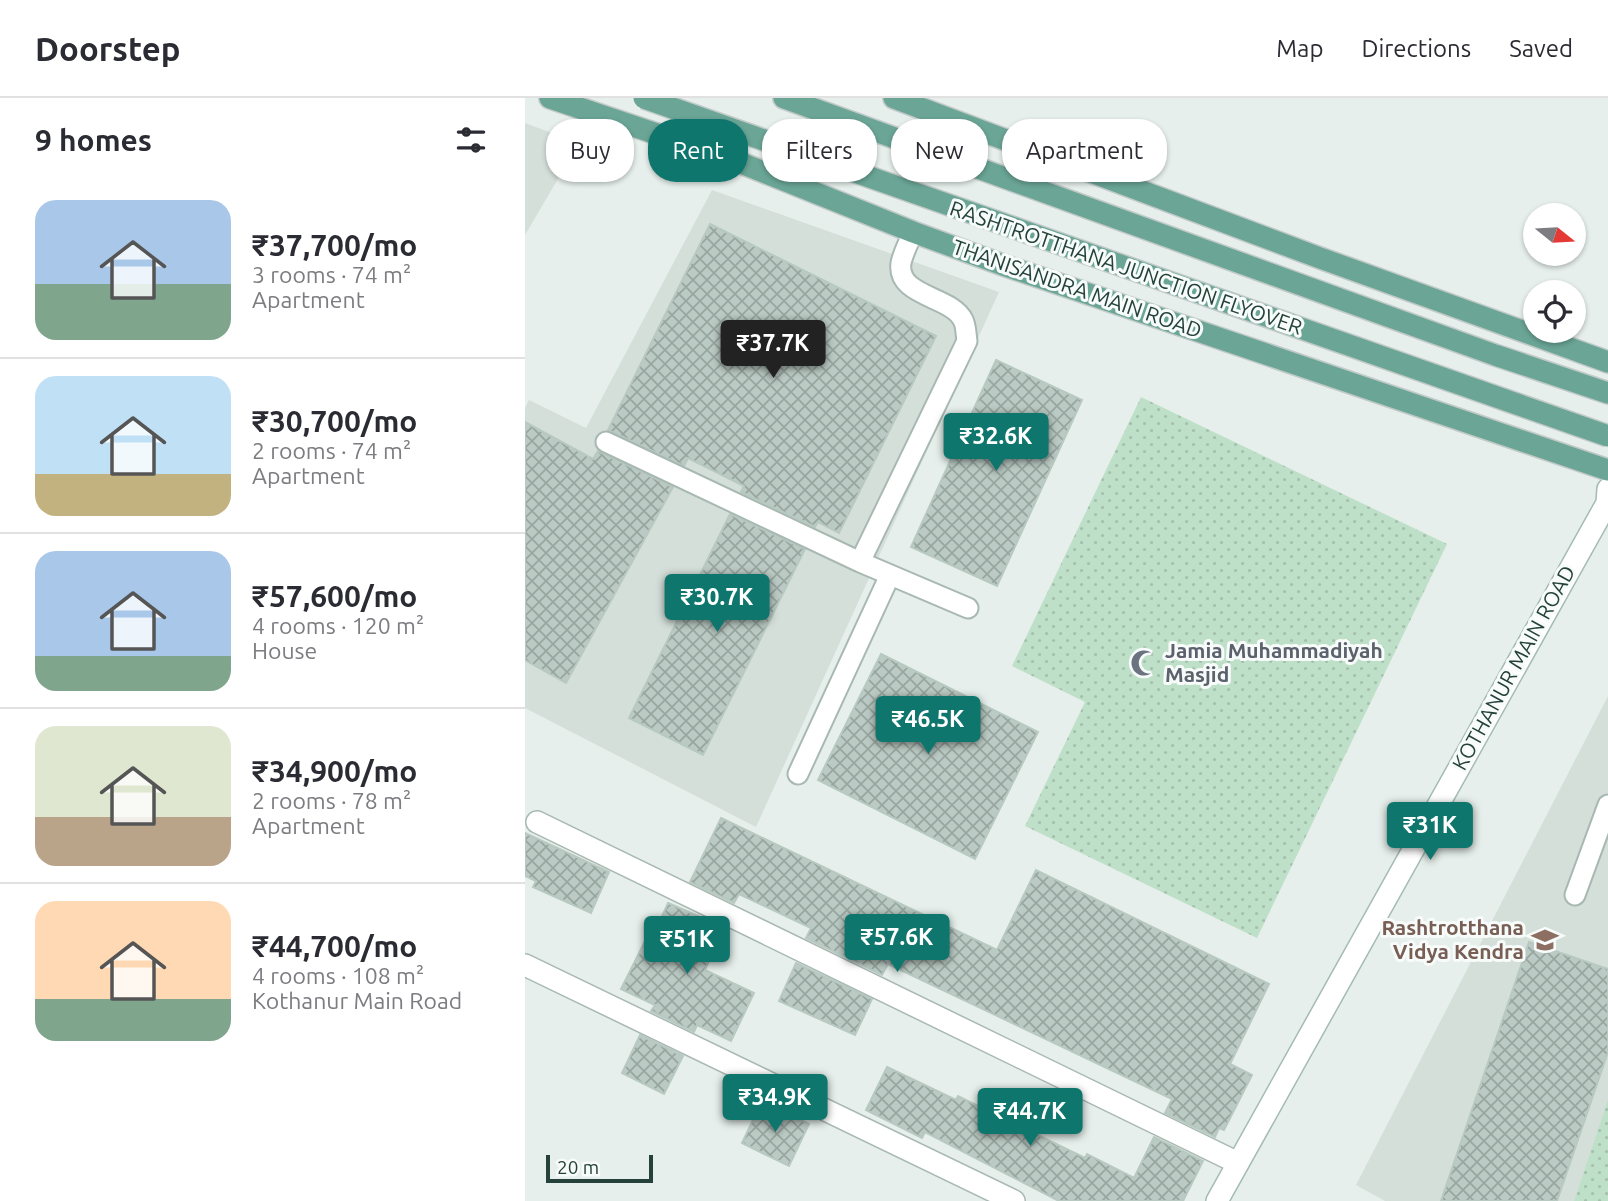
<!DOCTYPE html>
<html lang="en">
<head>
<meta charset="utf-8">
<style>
	:root { --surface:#fff; --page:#f7f7f7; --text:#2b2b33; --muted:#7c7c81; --line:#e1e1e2; --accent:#0f766e }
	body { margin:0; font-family:Ubuntu,sans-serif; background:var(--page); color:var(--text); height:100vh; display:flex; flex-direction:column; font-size:26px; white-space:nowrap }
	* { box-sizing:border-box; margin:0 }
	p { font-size:23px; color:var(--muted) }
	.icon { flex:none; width:38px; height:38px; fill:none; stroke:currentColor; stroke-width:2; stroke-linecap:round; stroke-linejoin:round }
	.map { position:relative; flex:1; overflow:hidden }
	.details { display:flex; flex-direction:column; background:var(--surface); width:525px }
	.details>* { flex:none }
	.banner { position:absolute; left:21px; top:21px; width:665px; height:63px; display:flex; gap:14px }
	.needle { width:46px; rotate:108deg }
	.controls { position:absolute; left:998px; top:105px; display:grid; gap:14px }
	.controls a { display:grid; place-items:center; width:63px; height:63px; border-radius:50%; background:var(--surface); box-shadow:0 2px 5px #0004; font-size:35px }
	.scale { position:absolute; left:21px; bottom:18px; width:107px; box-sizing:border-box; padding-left:7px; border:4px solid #24423a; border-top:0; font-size:19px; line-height:24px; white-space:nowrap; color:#24423a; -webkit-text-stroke:5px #f7fbf9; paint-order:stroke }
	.price { position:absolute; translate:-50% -60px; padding:0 16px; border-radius:7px; background:var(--accent); color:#fff; font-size:23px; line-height:46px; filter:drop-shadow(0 2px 4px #0008) }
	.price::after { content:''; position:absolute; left:50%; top:42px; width:21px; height:16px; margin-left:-10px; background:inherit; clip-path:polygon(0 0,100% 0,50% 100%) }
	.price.active { background:#222; color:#fff }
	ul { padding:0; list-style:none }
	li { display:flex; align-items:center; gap:21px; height:175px; padding:0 35px }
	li+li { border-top:2px solid var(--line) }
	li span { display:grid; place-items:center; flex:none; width:196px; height:140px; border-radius:21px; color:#555 }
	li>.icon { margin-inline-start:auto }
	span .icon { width:84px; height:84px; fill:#fffc; stroke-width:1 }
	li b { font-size:30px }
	h2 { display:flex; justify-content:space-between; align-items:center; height:84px; padding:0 35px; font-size:30px }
	.chip { padding:0 24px; border-radius:28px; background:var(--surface); box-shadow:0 2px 5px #0004; font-size:24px; line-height:63px }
	.chip.active { background:var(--accent); color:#fff }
	header { display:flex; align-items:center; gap:42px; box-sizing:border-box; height:98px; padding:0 35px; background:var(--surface); border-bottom:2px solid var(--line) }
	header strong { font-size:33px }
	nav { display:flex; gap:38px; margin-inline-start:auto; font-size:24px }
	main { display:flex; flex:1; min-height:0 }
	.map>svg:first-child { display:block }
	.built { fill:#d4dfda }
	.green { fill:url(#green-dots) }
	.building { fill:url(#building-cross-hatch); stroke:#b8c9c2; stroke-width:2 }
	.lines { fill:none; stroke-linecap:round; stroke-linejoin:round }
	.lane-casing { stroke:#a8b8b2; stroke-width:23 }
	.street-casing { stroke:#a8b8b2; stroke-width:24 }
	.secondary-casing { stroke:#a4bbb3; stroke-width:24 }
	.primary-casing { stroke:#c2cac8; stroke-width:24 }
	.lane { stroke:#fff; stroke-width:19 }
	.street { stroke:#fff; stroke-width:21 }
	.secondary { stroke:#fff; stroke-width:21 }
	.primary { stroke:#6aa596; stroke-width:21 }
	.primary-bridge-casing { stroke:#c2cac8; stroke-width:24; stroke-linecap:butt }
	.primary-bridge { stroke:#6aa596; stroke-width:21 }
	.labels { text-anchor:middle; stroke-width:6; stroke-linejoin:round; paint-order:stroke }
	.street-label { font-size:21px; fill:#24423a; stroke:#f7fbf9 }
	.worship-label { font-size:21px; font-weight:bold; fill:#5b616d; stroke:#f7fbf9; text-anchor:start }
	.education-label { font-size:21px; font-weight:bold; fill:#785e54; stroke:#f7fbf9; text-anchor:end }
</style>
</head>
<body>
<header>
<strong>Doorstep</strong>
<nav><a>Map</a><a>Directions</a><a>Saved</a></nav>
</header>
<main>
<section class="details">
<h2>9 homes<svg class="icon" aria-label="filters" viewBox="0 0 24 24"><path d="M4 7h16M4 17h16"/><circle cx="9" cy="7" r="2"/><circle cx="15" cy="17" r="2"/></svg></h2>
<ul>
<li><span style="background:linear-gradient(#a9c7e8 60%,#7fa58c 0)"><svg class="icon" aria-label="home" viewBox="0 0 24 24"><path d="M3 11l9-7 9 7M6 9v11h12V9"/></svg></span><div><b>₹37,700/mo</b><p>3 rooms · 74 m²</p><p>Apartment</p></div></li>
<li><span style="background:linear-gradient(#bfe0f5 70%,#c2b280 0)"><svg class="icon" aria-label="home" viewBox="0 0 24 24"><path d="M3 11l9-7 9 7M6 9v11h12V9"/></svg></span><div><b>₹30,700/mo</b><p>2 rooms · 74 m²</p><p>Apartment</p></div></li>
<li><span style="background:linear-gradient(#a9c7e8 75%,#7fa58c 0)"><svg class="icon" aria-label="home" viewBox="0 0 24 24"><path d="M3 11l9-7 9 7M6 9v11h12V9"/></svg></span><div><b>₹57,600/mo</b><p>4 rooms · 120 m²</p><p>House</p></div></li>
<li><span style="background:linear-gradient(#dfe7d0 65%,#b9a48a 0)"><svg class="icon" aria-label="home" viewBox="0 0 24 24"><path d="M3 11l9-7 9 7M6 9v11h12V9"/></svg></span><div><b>₹34,900/mo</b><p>2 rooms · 78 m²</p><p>Apartment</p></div></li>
<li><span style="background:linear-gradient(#ffd9b3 70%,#7fa58c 0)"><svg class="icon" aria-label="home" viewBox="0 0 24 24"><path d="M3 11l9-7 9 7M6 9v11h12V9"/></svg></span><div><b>₹44,700/mo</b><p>4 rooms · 108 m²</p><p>Kothanur Main Road</p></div></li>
</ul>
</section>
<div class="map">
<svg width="1083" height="1103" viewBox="0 0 1083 1103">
	<defs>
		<pattern id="green-dots" width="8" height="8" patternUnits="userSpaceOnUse" patternTransform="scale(1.75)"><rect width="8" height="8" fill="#bfe0c8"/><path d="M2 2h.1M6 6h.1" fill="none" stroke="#a4c1ad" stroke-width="1.8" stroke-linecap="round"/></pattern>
		<pattern id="building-cross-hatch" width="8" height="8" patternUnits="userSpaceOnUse" patternTransform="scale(1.75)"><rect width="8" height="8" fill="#bbcac4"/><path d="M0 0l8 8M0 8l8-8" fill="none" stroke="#98a6a0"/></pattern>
	</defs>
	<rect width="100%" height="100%" fill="#e6efeb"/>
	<path class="built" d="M0,25l54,20 -54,92z
		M187,92l287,102 -243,535 -231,-119v-300l4,-8 57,28z
		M1083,598v505h-223l-29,-16z"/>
	<path class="green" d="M616,299l306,147 -190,394 -232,-112 60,-124 -73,-36z
		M1083,1002v101h-34z"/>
	<path class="building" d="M185,126l226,112 -97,197 -21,-11 -3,5 -74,-35 3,-6 -56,-28 -4,8 -76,-36z
		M471,262l86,40 -85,186 -86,-39z
		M0,324l68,37 5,-8 75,36 -107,196 -41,-23z
		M205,416l75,35 -102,206 -74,-37z
		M356,556l157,78 -63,127 -157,-79z
		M196,720l276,132 39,-80 233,114 -39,80 22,11 -28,55 -5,-2 -4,9 -50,-24 7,-14 -284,-135 -6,11 -76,-37 5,-10 -72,-34 -5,9 -44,-21z
		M0,735l84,39 -18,41 -58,-26 3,-6 -11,-5z
		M143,805l56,24 -19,43 49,23 -23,48 -34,-16 -3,7 -43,-21 4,-6 -34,-16 24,-48 5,2z
		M1004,844l79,27v83l-51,149h-116z
		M271,865l76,36 -17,36 -76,-34z
		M115,937l43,21 -19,38 -42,-21z
		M362,969l69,33 2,-4 127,62 2,-4 47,24 20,-41 49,24 -20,40h-124l-134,-69 -3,6 -56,-28z
		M237,1003l47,23 -20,42 -47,-23z"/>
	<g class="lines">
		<g class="lane-casing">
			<path id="lane" d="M81,344l254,120 108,46
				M335,464l107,-221c-1,-6 -1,-16 -4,-21 -11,-24 -67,-23 -62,-57 2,-10 8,-21 12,-31
				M273,676l92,-199
				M1050,797l33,-90"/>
		</g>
		<g class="street-casing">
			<path id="street" d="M12,724l701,341
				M0,867l489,236"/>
		</g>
		<g class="secondary-casing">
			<path id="secondary" d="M692,1103l390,-698 1,-14"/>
		</g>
		<g class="primary-casing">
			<path id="primary" d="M25,0l181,61 182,73 90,33 605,205
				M259,0l711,257 113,38
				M369,0l426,160 288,104"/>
		</g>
		<use href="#lane" class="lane"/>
		<use href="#street" class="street"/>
		<use href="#secondary" class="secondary"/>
		<use href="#primary" class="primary"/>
		<g class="primary-bridge-casing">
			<path id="primary-bridge" d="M119,0l964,338"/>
		</g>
		<use href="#primary-bridge" class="primary-bridge"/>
	</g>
	<defs>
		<g id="mosque-bare" transform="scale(2.1)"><path d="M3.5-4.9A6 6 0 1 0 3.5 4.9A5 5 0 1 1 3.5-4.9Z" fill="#6b7280" stroke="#f7fbf9" stroke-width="2.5" paint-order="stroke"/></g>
		<g id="school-bare" transform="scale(2.1)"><path d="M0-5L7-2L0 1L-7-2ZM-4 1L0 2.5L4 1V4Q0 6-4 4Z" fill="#8d6e63" stroke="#f7fbf9" stroke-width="2.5" paint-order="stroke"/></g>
	</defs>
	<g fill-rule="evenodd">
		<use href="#mosque-bare" x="619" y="565"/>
		<use href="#school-bare" x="1020" y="842"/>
	</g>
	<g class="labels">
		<g class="street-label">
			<text transform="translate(601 170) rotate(19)" y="7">RASHTROTTHANA JUNCTION FLYOVER</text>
			<text transform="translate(552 191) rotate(19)" y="7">THANISANDRA MAIN ROAD</text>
			<text transform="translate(989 570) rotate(-61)" y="7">KOTHANUR MAIN ROAD</text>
		</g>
		<g class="worship-label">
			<text x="640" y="560">Jamia Muhammadiyah<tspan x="640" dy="24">Masjid</tspan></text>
		</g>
		<g class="education-label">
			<text x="999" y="837">Rashtrotthana<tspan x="999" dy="24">Vidya Kendra</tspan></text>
		</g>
	</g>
</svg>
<div class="controls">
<a><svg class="needle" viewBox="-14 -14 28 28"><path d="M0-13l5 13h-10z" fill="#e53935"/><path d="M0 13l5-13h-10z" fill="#7c7c81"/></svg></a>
<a><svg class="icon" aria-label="locate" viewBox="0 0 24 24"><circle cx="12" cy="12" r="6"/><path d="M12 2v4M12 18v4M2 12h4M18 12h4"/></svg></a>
</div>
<div class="scale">20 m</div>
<b class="price active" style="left:248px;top:282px">₹37.7K</b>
<b class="price" style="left:471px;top:375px">₹32.6K</b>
<b class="price" style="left:192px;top:536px">₹30.7K</b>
<b class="price" style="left:403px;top:658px">₹46.5K</b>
<b class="price" style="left:905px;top:764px">₹31K</b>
<b class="price" style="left:372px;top:876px">₹57.6K</b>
<b class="price" style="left:162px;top:878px">₹51K</b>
<b class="price" style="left:250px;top:1036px">₹34.9K</b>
<b class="price" style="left:505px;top:1050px">₹44.7K</b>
<div class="banner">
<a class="chip">Buy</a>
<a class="chip active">Rent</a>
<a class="chip">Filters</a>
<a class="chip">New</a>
<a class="chip">Apartment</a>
</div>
</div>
</main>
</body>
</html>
